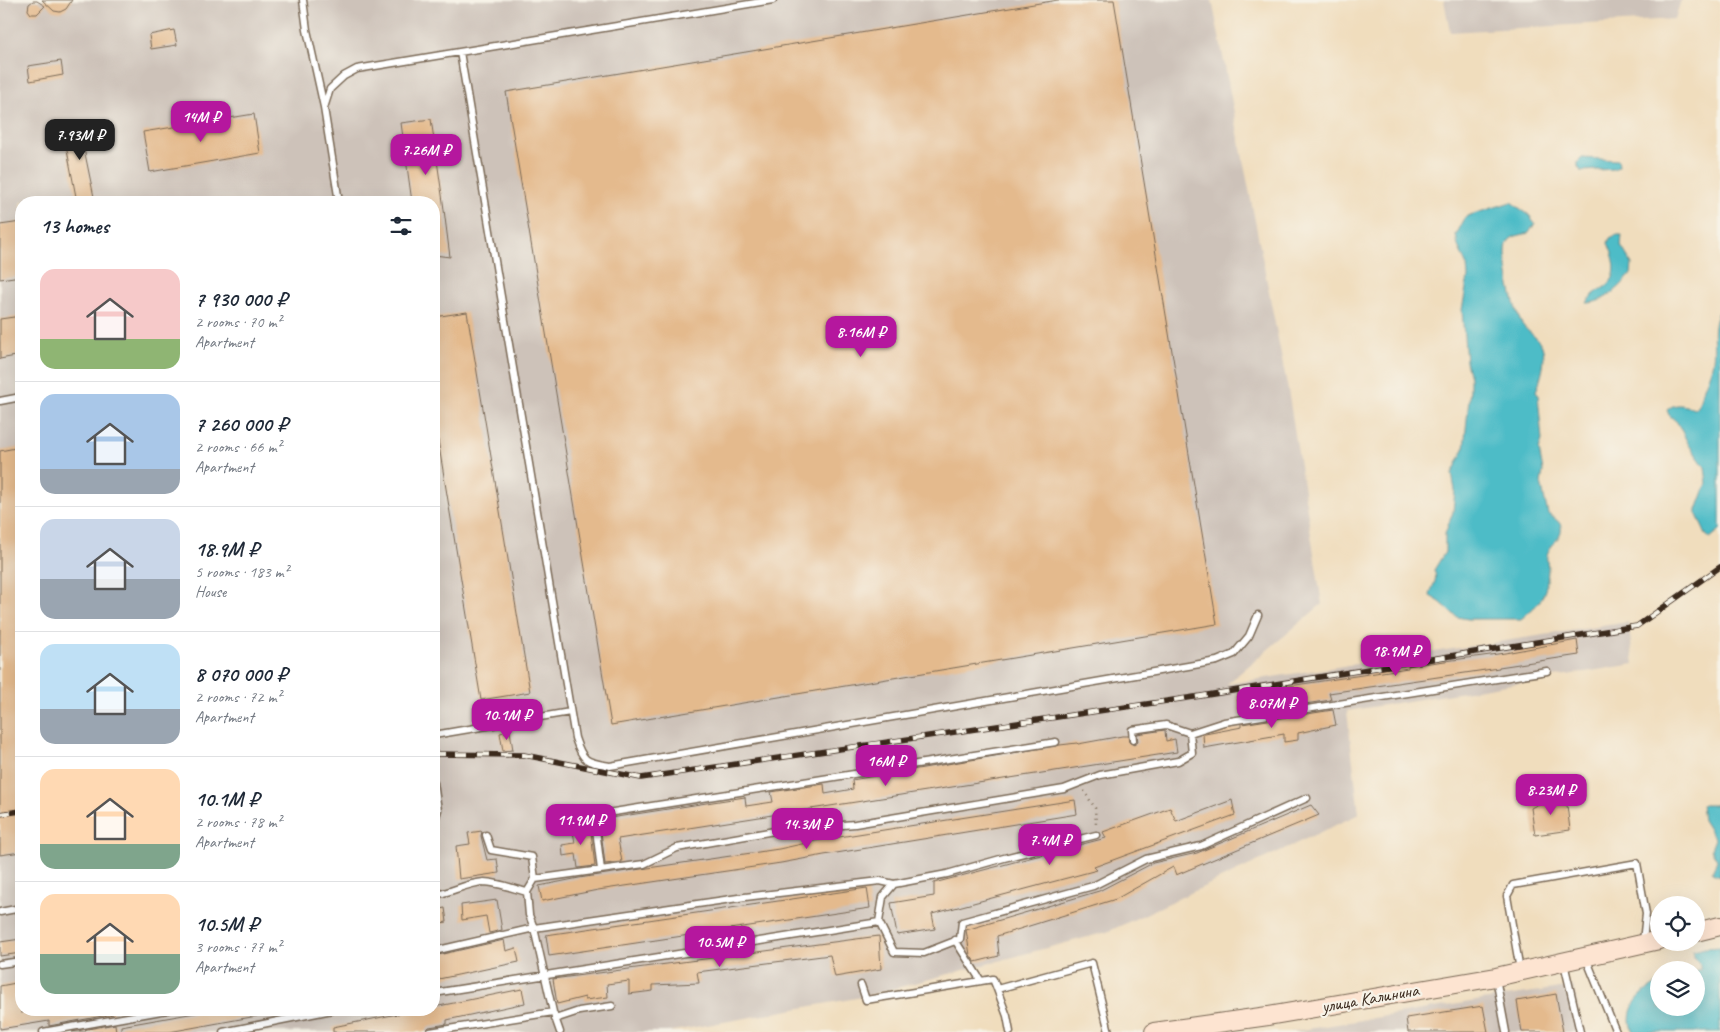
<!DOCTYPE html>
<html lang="en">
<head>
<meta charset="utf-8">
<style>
	:root { --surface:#fff; --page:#f6f6f7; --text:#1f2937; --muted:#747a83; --line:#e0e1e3; --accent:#b5179e }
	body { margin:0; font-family:Caveat,sans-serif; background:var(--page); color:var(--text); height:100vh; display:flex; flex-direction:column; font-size:19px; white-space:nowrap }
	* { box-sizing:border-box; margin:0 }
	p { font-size:16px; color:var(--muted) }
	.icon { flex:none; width:28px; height:28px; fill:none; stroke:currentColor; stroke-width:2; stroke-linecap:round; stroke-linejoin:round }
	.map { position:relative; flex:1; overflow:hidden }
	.panel { position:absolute; left:15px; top:196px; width:425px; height:820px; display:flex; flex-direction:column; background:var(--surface); border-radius:20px; box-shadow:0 5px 20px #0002 }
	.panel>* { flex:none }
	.controls { position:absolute; left:1650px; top:896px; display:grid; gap:10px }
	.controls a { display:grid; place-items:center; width:55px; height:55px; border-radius:50%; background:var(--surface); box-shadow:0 5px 20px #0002; font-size:25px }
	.price { position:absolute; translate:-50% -42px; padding:0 11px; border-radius:10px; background:var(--accent); color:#fff; font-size:16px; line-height:32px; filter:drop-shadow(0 1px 2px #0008) }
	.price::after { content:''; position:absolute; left:50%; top:30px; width:15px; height:11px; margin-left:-8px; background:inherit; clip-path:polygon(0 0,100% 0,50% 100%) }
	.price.selected { background:#222; color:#fff }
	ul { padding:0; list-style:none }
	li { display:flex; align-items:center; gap:15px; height:125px; padding:0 25px }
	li+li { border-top:1px solid var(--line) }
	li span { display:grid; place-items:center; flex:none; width:140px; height:100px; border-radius:15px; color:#555 }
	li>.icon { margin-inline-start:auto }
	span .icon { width:60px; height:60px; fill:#fffc; stroke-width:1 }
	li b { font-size:21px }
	h2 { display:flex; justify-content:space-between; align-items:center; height:60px; padding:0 25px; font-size:21px }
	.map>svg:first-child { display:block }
	.industrial { fill:#cdc2b9; fill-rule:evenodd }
	.water { fill:#4ebcc7; stroke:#447372 }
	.building { fill:#e4ba8d }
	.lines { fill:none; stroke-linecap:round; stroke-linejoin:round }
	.lane-casing { stroke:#7a6956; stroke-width:9 }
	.secondary-casing { stroke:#7a6956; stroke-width:20 }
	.path { stroke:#7a6956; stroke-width:2.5; stroke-dasharray:1 4; stroke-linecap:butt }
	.lane { stroke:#fff; stroke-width:6 }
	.secondary { stroke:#fde4d1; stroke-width:18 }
	.rail-casing { stroke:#3b2a1e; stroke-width:5.5 }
	.rail { stroke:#f7f3e8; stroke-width:4; stroke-dasharray:11; stroke-linecap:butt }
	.labels { text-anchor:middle; stroke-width:4.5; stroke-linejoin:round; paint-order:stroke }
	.street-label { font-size:18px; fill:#3b2a1e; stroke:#f7f3e8 }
</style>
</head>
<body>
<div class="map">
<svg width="1720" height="1032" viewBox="0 0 1720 1032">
	<rect width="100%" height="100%" fill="#f7f3e8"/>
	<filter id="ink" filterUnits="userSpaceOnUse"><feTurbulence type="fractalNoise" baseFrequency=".02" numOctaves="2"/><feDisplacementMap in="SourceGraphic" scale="10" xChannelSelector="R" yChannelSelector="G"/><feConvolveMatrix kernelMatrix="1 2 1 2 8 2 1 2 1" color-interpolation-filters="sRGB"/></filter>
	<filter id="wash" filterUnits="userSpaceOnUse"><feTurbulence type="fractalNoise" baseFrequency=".0096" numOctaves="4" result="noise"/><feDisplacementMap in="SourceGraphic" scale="20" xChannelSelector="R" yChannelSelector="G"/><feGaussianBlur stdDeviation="1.12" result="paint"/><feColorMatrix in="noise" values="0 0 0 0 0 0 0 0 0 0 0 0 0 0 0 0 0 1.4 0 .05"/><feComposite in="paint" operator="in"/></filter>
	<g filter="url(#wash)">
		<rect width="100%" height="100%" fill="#f0ddbd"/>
		<path class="industrial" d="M0,0h1212l76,390 34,214 -95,80 401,-62 6,42 -287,47 12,103 -252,118 -245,65 -194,35h-668zM21,202h413v808h-413z
			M1444,0h237l-6,19 -225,13z
			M1573,986l11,46h-294l210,-35z"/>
		<path class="water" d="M1582,158l36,2 1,6 -5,3 -33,2 -3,-4v-5z
			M1511,202l18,13 6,8 -6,10c-7,2 -17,2 -21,9 -7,11 6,70 14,82 5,8 17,14 20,22 5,13 -1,33 -6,45l2,4 4,45 -3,10 4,21 -2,12 7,31c4,3 10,6 12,10 6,11 -11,21 -13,31 -1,5 1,10 1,15 -2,28 -7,32 -27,49h-53l-11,-2 -17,-15 -10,-6c1,-10 9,-15 4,-26l11,-18v-18l8,-22 2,-22 -3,-16 12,-25 6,-60v-11l-4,-16 -4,-52 6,-33 -1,-11 -9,-20 -2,-11 8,-15 3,-4z
			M1616,235h6l-1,11 11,18 -1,10c-10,13 -27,29 -44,29 5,-9 10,-11 18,-16 16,-11 9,-30 3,-44l2,-5z
			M1720,308v222l-10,8 -4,-3 -9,-20v-5l10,-27 -2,-16 -16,-22 -12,-23 -8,-7 -2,-5c8,-8 17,-5 27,-1l4,-2c3,-15 10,-27 14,-41 5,-23 -4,-36 8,-58z
			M1720,802v74l-8,-3 5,-13 -6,-11 4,-10 -12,-19 -2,-15h13z
			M1720,947v85h-87c-10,-22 7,-40 26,-49v25h37v-37l4,-1v-5l-7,-8v-6l11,-3z"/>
		<g id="blocks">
			<path class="building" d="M42,0h30l-6,9 -6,3 -6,-1z
				M1058,0h56l103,624 -606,101 -105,-633z
				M33,1h4l8,5 -8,8h-6l-3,-4 1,-6z
				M174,30l3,15 -26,4 -2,-14z
				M61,61l2,14 -33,6 -2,-15z
				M254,114l6,39 -110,19 -7,-40z
				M431,119l12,83 7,55 -16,-2v-53h-22l-11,-79z
				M90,124l3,18 -10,2 12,58h-18l-14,-73z
				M21,222v54l-21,3v-54z
				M467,312l63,380 -49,8 -47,-284v-99z
				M21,316v39l-21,4v-40z
				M21,447v405l-21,3v-404z
				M1577,640l2,15 -80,12v1l-170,25 2,7 -91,14 -3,-20 171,-26v-2l97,-13z
				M1333,710l3,15 -38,8v7l-14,2v-8l-80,14 -1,-14h2l37,-7v-3z
				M1165,730l1,11 9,-2 2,13 -559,87 4,23 -17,2 -5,-41 4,-1v-3l141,-22 1,9 27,-4 -2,-10 53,-8 1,10 28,-5 -1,-9 208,-35 17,-2 1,1 44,-8h6l1,6 5,3 4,-3 -1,-8z
				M510,731l3,19 -10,1 -3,-18z
				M1566,797l4,33 -35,5 -4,-27 17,-9z
				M1075,800l2,14 -253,41 -43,8 -183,27 -56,11 -3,-15 40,-8 200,-29 41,-9z
				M1232,800l3,15 -141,52 3,3 -165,44 3,15 -38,6 -6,-32 43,-7v-13l172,-45 -3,-6 67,-24 6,13z
				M1311,805l8,10 -143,60 -3,-8 -57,32 -119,37 2,20 -24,6 -5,-7 -4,-25 133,-39 54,-28 44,-10z
				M590,824l5,42 -17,2 -2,-14 -13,2 -1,-11 13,-2 -3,-17z
				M482,831l-1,5 6,24 10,-1 2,14 -40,6 -3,-33 14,-2 -2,-11z
				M867,888l3,20 -321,48 -3,-21z
				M497,900l5,30 -13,3 -3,-17 -24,4 -1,-15z
				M445,908l2,14 -13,2v-14z
				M879,936l2,33 -46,8 -5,-22 -133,17 2,11 -46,2v6l-24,3v-13l-22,3 1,13 -23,3v-3l-28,7 -4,-25z
				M21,939v14l-21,3v-14z
				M504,940l2,11 10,-3 3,14 -85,18v-24z
				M21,982v31l17,-3h75v4l-64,12v-5l-49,8v-43z
				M522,989l3,14 -78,17v4l-18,3 -4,5h-92v-5l84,-17h17v-3z
				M1556,994l7,38h-41l-5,-31z
				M1483,1006l5,26h-80l-2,-14z
				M212,1010h44l1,6 -88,16h-48v-6z
				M115,1024l1,8h-44z"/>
		</g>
	</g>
	<g filter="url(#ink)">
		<use href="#blocks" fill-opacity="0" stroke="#7a6956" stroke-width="1"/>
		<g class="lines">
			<g class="lane-casing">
				<path id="lane" d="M303,0l4,30 17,77
					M460,52l115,686c8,24 11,24 35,28l607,-105 17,-7 15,-18 9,-21
					M339,202l-15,-94 6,-19 14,-13 13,-7 416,-69
					M0,401l21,-4
					M434,735l136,-23
					M1133,740l-1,-10 34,-5 24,8
					M434,783l4,27 -4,13
					M486,835l5,15 41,7 3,22
					M601,870l-6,-49 6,-7 455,-72
					M434,895c17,-2 32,-12 50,-13 12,0 31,7 43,10
					M0,912l21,-4
					M879,922l4,-25 11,-13 53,-10 57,-16 92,-23
					M955,940l26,41
					M434,951l100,-23 211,-31 135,-16 14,3
					M1586,958l30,74
					M1564,963l16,69
					M0,964l21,-3
					M1520,970l-13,-74 6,-11 124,-22 9,51 -3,27
					M1496,978l10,54
					M861,985l5,15 127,-21 4,10 95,-26 17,69
					M997,989l10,27 3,16
					M434,993l445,-71 15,30 30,1 36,-14 2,-17 131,-36 53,-27 55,-13 106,-48
					M555,1019l24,-8 33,-5
					M43,1032l124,-22
					M223,1032l109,-22
					M430,1032l123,-20
					M560,1032l-7,-20 -19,-84 -5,-13 -2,-23 8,-13 109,-15 33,-16 103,-18 75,-6 209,-35 36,-14 78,-14 14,-8 -2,-20 34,-11 323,-51"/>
			</g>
			<g class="secondary-casing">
				<path id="secondary" d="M1696,932l24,-6
					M1154,1032l114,-16 228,-39 163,-37"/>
			</g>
			<path class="path" d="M1084,791l11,17 1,17"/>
			<use href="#lane" class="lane"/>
			<use href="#secondary" class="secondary"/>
			<g class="rail-casing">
				<path id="rail" d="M434,754l90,1 117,23 560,-82 436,-70 83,-59
					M0,814l21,-3"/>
			</g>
			<use href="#rail" class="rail"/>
		</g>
	</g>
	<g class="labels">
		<g class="street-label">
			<text transform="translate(1370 998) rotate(-10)" y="6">улица Калинина</text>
		</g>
	</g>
</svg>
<div class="controls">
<a><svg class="icon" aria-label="locate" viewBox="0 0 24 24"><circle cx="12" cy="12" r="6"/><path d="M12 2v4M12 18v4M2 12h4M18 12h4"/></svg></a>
<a><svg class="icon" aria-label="layers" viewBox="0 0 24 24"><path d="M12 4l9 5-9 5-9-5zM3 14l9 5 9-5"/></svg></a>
</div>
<b class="price" style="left:201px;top:143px">14M ₽</b>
<b class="price selected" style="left:80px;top:161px">7.93M ₽</b>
<b class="price" style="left:426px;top:176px">7.26M ₽</b>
<b class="price" style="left:861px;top:358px">8.16M ₽</b>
<b class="price" style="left:1396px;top:677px">18.9M ₽</b>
<b class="price" style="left:1272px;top:729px">8.07M ₽</b>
<b class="price" style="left:507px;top:741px">10.1M ₽</b>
<b class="price" style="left:886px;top:787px">16M ₽</b>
<b class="price" style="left:1551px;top:816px">8.23M ₽</b>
<b class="price" style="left:581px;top:846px">11.9M ₽</b>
<b class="price" style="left:807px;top:850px">14.3M ₽</b>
<b class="price" style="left:1050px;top:866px">7.4M ₽</b>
<b class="price" style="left:720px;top:968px">10.5M ₽</b>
<section class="panel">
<h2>13 homes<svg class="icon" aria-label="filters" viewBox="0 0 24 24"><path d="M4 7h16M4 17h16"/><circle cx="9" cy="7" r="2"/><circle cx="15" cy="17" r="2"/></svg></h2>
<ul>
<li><span style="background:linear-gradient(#f6c9c9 70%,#8fb573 0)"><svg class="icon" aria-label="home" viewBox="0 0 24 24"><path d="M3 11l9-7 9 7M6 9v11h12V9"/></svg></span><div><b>7 930 000 ₽</b><p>2 rooms · 70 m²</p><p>Apartment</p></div></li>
<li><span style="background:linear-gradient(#a9c7e8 75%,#9aa5b1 0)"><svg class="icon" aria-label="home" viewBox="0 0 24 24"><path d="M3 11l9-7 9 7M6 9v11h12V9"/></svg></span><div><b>7 260 000 ₽</b><p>2 rooms · 66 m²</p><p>Apartment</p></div></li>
<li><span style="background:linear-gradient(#c9d6e8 60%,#9aa5b1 0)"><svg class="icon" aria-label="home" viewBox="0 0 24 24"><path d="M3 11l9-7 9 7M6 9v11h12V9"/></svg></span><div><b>18.9M ₽</b><p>5 rooms · 183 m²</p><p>House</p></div></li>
<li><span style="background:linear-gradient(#bfe0f5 65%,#9aa5b1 0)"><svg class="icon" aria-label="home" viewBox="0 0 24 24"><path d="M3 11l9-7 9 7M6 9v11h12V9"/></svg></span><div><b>8 070 000 ₽</b><p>2 rooms · 72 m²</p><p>Apartment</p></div></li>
<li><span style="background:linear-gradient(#ffd9b3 75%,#7fa58c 0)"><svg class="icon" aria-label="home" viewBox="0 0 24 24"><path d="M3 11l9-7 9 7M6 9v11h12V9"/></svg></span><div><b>10.1M ₽</b><p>2 rooms · 78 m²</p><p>Apartment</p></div></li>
<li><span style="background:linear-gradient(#ffd9b3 60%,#7fa58c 0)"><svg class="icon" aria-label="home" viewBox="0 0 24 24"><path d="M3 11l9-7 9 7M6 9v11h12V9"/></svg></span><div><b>10.5M ₽</b><p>3 rooms · 77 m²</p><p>Apartment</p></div></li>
</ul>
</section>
</div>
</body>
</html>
